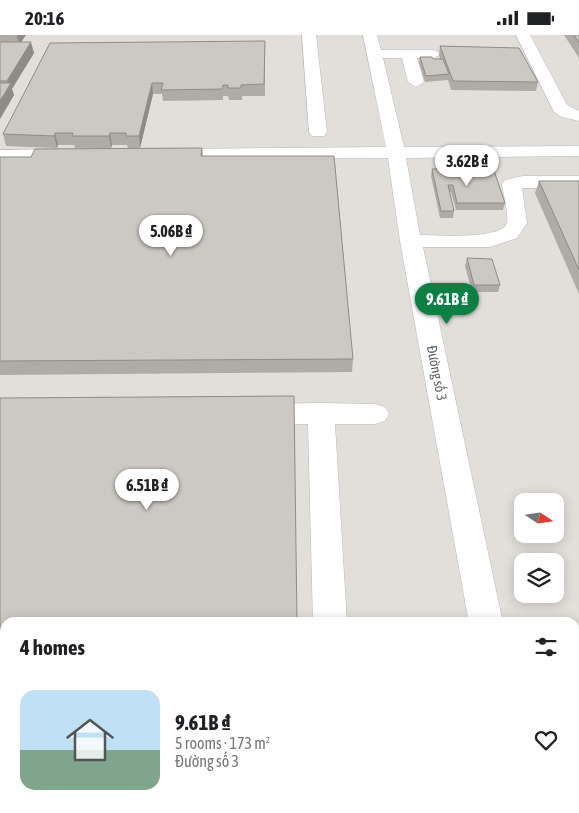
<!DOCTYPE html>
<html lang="en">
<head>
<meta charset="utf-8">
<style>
	:root { --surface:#fff; --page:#f2f2f2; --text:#202124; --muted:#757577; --line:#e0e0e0; --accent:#0b8043 }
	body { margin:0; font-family:"Asap Condensed",sans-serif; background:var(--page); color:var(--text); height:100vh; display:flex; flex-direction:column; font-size:19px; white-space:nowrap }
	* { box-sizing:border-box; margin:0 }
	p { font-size:16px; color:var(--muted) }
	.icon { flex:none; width:28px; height:28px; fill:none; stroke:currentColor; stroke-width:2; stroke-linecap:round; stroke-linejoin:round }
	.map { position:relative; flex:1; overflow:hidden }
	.sheet { position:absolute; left:0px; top:582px; width:580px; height:196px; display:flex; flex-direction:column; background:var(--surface); border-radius:15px 15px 0 0; box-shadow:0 2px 12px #0003 }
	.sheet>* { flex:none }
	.needle { width:32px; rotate:103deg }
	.tools { position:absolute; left:514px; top:458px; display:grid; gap:10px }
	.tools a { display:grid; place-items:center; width:50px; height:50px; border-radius:10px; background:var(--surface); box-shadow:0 2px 12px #0003; font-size:25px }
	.price { position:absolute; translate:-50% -42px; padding:0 11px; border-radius:18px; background:#fff; color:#222; font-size:16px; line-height:32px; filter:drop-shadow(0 1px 2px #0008) }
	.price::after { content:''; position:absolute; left:50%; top:30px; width:15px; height:11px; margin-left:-8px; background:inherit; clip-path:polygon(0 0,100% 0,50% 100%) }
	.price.selected { background:var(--accent); color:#fff }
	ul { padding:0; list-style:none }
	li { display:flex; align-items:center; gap:15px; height:125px; padding:0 20px }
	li+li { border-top:1px solid var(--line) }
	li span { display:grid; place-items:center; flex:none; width:140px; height:100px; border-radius:15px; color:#555 }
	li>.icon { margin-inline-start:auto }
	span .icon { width:60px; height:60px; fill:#fffc; stroke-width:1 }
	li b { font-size:21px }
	h2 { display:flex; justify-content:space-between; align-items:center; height:60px; padding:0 20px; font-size:21px }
	.status { display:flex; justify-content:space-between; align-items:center; height:35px; padding:0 25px; background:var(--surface); direction:ltr }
	.status svg { height:14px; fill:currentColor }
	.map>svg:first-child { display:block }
	.industrial { fill:#e2dfda; fill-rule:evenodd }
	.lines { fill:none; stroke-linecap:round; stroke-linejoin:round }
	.minor-casing { stroke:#b7babe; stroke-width:1 }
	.minor { fill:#fff; fill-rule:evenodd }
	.wall { fill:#afaca8 }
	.shaded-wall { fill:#8f8c88 }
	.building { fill:#ccc8c3; stroke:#8f8c88 }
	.labels { text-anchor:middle; stroke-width:4; stroke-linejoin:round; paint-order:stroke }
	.street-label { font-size:14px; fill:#5e6468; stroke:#fff }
</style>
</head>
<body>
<div class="status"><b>20:16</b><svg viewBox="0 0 49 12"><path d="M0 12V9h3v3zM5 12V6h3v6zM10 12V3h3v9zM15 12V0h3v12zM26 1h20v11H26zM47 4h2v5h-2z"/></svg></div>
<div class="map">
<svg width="579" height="778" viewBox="0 0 579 778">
	<rect width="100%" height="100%" fill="#f1ede6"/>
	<path class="industrial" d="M0,0h579v778h-579zM522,466h33v33h-33zM522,526h33v33h-33zM5,588h570v186h-570z"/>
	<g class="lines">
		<g class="minor-casing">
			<path id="minor" d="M302,0h14l11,97 -3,4h-12l-3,-4z
				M363,0h14l4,15h53l7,4 -7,4h-17l7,24 -8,5 -8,-5 -6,-24h-19l21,89 175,-1v10l-173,2 14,77c16,0 82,5 87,-12 2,-8 -4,-30 -5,-39l3,-4 18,-4h56v12h-57l5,35 -10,15 -27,9h-67l80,376h-34l-69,-382 -12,-83 -222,1 -6,-1 -3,-4 3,-4 6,-1 220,-2z
				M516,0h14l37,70 12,6v10l-17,-4 -8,-5z
				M70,114l6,1 3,4 -3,4 -76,2v-10z
				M321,368l54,1 10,3 4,7 -4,7 -10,3h-40l12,199h-34l-5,-199h-52l-10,-3 -4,-7 4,-7 10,-3z
				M0,708h5v40h-5z
				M318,774h40v4h-40z
				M502,774h40l1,4h-40z"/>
		</g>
		<use href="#minor" class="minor"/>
	</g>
	<path class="wall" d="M0,0h26l-5,7 13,11 -22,36 2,6 -14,24z
		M564,0h15v23z
		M265,6v55h-23v4h-13l-1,-4h-5v4l-60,1 -1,-7h-9l-13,54h-12l-1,-3h-15l-1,3h-36l-1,-3h-16l-1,3 -51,-2 -3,-12z
		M440,11l98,36 -2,9 -85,-1 -3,-10 -23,2 -6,-19 1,-6 13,2h7l-1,-4z
		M202,113l1,8 150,203 -1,13 -352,3v-218h31z
		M432,134l73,34 -2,7h-47l-5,-18h-2l5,19 -1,7h-13l-9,-42z
		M539,146h40v113l-44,-101z
		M467,223l33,27 -2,7h-26l-7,-26z
		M0,363l5,225v102h-5z
		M400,774h55v4h-55z"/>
	<path class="shaded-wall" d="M17,0h9l-7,10z
		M31,7l3,11 -22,36 2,6 -14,24v-18l9,-14 -2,-6z
		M152,48l1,11 -13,54 -1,-12z
		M55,98l3,12 -1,3 -3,-12z
		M110,98l2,12 -1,3 -2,-12z
		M194,774h4l-1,4h-3z"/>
	<path class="building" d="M574,0h5v8z
		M265,6l-1,43 -23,1v3h-13v-3h-5l-1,4 -61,1 2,-7h-11l-13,53h-13v-3h-16l-1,3h-37l1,-3h-18l-1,3 -51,-2 47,-91z
		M0,7h31l-24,39h-7z
		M440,11l79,2 19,34 -85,-1z
		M420,22h12l1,2h10l6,15 -23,2z
		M0,48h11l-11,18z
		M202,113l-1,8h133l19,203 -353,2v-204h31l4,-8z
		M493,133l12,35h-48l-4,-18h-5l6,26h-13l-9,-42z
		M539,146h40v89z
		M467,223l25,1 8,26h-26z
		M294,361l3,227h-292v92h-5v-317z
		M0,763h5v11h189v4h-194z
		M248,774h65v4h-65z
		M403,774h52v4h-52z"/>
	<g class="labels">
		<g class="street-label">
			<text transform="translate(437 338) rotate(79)" y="5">Đường số 3</text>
		</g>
	</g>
</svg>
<div class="tools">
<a><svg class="needle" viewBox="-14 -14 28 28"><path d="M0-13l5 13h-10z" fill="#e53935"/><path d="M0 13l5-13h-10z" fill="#757577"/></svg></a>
<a><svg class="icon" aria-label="layers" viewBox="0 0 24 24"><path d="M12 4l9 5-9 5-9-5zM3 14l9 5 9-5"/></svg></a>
</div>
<b class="price" style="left:467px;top:152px">3.62B ₫</b>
<b class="price" style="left:171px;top:222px">5.06B ₫</b>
<b class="price selected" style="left:447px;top:290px">9.61B ₫</b>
<b class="price" style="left:147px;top:476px">6.51B ₫</b>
<section class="sheet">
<h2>4 homes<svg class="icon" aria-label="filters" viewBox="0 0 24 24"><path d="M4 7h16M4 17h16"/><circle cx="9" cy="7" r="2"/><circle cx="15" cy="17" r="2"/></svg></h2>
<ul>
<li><span style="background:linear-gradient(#bfe0f5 60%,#7fa58c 0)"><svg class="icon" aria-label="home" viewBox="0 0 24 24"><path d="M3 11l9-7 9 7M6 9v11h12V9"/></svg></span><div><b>9.61B ₫</b><p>5 rooms · 173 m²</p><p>Đường số 3</p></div><svg class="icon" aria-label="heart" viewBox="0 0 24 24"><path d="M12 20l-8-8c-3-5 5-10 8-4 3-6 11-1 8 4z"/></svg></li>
</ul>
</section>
</div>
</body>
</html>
